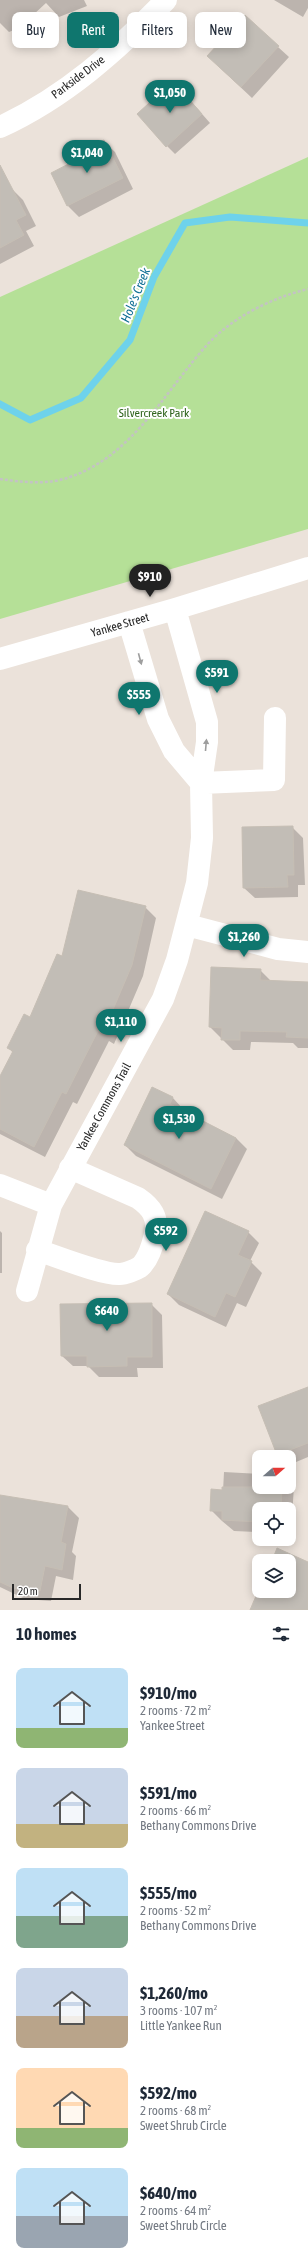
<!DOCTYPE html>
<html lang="en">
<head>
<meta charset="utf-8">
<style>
	:root { --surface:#fff; --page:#f2f2f3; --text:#1f2937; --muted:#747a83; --accent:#0f766e }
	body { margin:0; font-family:"Asap Condensed",sans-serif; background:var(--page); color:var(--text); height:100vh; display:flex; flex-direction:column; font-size:15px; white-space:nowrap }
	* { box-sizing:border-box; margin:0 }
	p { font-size:13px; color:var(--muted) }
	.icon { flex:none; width:22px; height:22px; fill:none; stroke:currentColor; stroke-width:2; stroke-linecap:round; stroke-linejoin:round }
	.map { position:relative; height:1610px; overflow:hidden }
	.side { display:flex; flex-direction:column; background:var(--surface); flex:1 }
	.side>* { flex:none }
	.top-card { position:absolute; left:12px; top:12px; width:284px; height:36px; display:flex; gap:8px }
	.needle { width:26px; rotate:70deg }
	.fabs { position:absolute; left:252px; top:1450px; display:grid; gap:8px }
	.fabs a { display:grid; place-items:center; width:44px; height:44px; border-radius:8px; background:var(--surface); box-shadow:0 2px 10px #0003; font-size:20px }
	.scale { position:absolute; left:12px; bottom:10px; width:69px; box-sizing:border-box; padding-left:4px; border:2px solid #282828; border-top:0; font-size:11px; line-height:14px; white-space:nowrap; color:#282828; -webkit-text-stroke:3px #fff; paint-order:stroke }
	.price { position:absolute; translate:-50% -34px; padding:0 9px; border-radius:14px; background:var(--accent); color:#fff; font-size:13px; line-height:26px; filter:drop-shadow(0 1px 2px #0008) }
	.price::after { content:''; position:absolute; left:50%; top:24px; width:12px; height:9px; margin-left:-6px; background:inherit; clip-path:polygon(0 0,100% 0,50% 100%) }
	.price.on { background:#222; color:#fff }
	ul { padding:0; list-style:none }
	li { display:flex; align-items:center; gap:12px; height:100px; padding:0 16px }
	li span { display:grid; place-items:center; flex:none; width:112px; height:80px; border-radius:8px; color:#555 }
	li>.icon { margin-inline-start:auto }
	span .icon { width:48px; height:48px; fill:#fffc; stroke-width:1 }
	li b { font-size:17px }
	h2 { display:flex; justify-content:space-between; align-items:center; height:48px; padding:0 16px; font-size:17px }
	.pill { padding:0 14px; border-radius:8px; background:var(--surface); box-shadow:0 2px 10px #0003; font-size:14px; line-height:36px }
	.pill.on { background:var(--accent); color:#fff }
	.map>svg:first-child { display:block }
	.green { fill:#b5e097 }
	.shadow { fill:#0003 }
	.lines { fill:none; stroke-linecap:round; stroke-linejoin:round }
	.stream { stroke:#6ed2eb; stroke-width:7 }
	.building { fill:#c2bdb6; stroke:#c6beb4 }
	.path { stroke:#c3c3c3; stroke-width:2.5; stroke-dasharray:3 2; stroke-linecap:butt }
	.minor { stroke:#fff; stroke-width:22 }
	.oneway { fill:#9e9e9e }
	.labels { text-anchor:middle; stroke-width:4; stroke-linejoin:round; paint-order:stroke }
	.street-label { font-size:12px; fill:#282828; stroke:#fff }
	.park-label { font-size:12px; fill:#2e631b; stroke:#fff }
	.water-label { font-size:13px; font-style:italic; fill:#106f95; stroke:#fff }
</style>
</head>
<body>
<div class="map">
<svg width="308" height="1610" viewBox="0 0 308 1610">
	<rect width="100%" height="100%" fill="#ebe2da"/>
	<path class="green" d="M308,157v372l-308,90v-322z"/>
	<path class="shadow" d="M0,0h84l3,6 -28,11 -13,-14 -27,25 -10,4 -9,-9z
		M274,0h34v8l-5,9z
		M278,47l11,10 -37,41 -33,-31z
		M181,90l29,33 -35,31 -8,-8z
		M104,142l11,10 18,37 -54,28 -11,-11 -16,-32 31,-16z
		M12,189l11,11 13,26 -10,5 8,15 -34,18v-68z
		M292,827l11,11 2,47h-7v12l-43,1 -11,-10z
		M145,907l11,11 -13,58 -29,68 -5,-3 -32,63 -4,-2 -28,55 -45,-23v-56l13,-25 -4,-5 22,-30 32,-60z
		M260,970l11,11 37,2v65h-10l-5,-5 -42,-1 -1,8h-17l-23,-23z
		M153,1088l20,10 10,11 -1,3 54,26 11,11 -25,50 -86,-43 -11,-11z
		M0,1231l2,2v40h-2z
		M248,1232l11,11 -9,18 12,12 -16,34 -9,-4 -11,24 -47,-22 -11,-11z
		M151,1304l11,11 1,53h-26l1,9h-39l-11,-11h-15l-11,-10z
		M308,1388v69l-19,8v-8h-8l-3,-3z
		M224,1472l35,2v13h30v-6l5,5 -3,47h-2v-24h-30v23l-25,-1 -12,-10 -11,-11 12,-19z
		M0,1496l68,11 11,11 -7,34 4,4 -3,24 -17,-4 -5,25 -26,-2 -25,-12z"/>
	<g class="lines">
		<path class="stream" d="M0,404l30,16 51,-22 49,-58 24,-63 31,-54 45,-6 78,6"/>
	</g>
	<path class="building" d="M245,15l34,31 -38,41 -34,-31z
		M173,81l29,33 -36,33 -29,-33z
		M104,140l19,38 -56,28 -16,-33 31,-16 -2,-4z
		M0,165l26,50 -10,5 8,15 -24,13z
		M293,826l1,49h-7l1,12 -45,1 -1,-61z
		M78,890l68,16 -14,59 -29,68 -5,-2 -32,63 -4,-2 -28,55 -34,-18v-53l13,-25 -6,-3 17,-34 6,3 27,-63 5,2z
		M211,967l50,2 -1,11 48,2v56l-22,-1 1,-5 -47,-1v9h-19l1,-12 -13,-1z
		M152,1087l21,10 -3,7 66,34 -25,51 -87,-44z
		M205,1211l44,20 -11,24 14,6 -17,36 -9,-4 -11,24 -48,-23z
		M152,1303v54h-25v9l-40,1v-11h-26l-1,-52z
		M308,1387v56l-31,12 -19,-49z
		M222,1487h60l-1,22h-22v13l-37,-2v-9h-12l1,-22 11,1z
		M0,1495l68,11 -7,36 5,2 -4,26 -17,-4 -5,25 -27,-3 -13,-6z
		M277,1548l31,14v48h-58l9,-21v2h30v-30h-17z"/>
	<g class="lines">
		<path class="path" d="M0,479c21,3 46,6 67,-1 64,-20 97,-85 139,-132 25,-28 65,-48 102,-57"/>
		<path class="minor" d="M0,127c64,-29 118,-77 166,-127
			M129,622l29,97 16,32 27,32
			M0,659l175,-50 133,-41
			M201,783l73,-3 1,-62
			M187,925l91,24 30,3
			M0,1185l51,20
			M37,1250c19,6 65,25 83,24 5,0 15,-4 20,-7 8,-7 13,-23 15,-33 4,-17 -4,-27 -17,-36l-68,-30
			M27,1291l24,-86 112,-206 14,-39 20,-77 5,-45 -1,-55 6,-41v-20l-32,-113"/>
	</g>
	<defs><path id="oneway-solid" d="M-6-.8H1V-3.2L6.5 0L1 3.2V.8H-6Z"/></defs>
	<g class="oneway">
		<use href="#oneway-solid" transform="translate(140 659) rotate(75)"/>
		<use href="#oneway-solid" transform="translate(206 745) rotate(-85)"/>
	</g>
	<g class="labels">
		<g class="street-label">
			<text transform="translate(78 77) rotate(-37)" y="4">Parkside Drive</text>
			<text transform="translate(120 625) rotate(-16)" y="4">Yankee Street</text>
			<text transform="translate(104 1107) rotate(-61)" y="4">Yankee Commons Trail</text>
		</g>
		<g class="park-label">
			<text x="154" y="417">Silvercreek Park</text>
		</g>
		<g class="water-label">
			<text transform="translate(135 295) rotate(-68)" y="5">Hole's Creek</text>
		</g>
	</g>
</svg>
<div class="fabs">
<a><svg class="needle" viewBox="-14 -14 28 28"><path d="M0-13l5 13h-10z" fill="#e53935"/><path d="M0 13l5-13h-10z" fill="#747a83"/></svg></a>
<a><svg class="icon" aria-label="locate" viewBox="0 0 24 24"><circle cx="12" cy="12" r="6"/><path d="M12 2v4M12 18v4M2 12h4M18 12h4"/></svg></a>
<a><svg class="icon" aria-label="layers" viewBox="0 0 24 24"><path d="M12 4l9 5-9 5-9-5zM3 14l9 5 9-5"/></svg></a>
</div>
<div class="scale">20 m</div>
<b class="price" style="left:170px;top:114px">$1,050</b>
<b class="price" style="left:87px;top:174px">$1,040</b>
<b class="price on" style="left:150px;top:598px">$910</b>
<b class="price" style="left:217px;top:694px">$591</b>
<b class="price" style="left:139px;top:716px">$555</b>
<b class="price" style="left:244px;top:958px">$1,260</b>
<b class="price" style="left:121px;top:1043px">$1,110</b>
<b class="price" style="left:179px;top:1140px">$1,530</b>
<b class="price" style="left:166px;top:1252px">$592</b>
<b class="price" style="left:107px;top:1332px">$640</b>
<div class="top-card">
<a class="pill">Buy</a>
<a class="pill on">Rent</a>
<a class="pill">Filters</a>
<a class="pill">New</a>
</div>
</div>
<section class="side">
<h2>10 homes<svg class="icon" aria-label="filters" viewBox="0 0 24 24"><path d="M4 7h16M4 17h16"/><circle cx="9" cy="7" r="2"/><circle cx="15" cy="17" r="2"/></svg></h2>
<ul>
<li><span style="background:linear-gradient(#bfe0f5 75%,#8fb573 0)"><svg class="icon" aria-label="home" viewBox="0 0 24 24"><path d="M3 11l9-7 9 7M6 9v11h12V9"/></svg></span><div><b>$910/mo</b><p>2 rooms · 72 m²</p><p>Yankee Street</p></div></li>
<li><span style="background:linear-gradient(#c9d6e8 70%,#c2b280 0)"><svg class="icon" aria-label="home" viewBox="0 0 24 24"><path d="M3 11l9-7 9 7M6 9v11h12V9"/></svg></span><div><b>$591/mo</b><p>2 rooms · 66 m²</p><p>Bethany Commons Drive</p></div></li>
<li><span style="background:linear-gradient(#bfe0f5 60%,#7fa58c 0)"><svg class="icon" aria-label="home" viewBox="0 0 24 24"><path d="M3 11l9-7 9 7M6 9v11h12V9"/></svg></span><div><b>$555/mo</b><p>2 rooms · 52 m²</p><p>Bethany Commons Drive</p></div></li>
<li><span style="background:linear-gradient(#c9d6e8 60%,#b9a48a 0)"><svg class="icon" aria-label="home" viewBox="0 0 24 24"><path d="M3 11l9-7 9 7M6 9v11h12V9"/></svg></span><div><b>$1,260/mo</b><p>3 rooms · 107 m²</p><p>Little Yankee Run</p></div></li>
<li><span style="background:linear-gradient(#ffd9b3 75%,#8fb573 0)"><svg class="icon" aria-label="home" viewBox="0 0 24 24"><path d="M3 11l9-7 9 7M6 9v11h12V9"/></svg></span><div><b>$592/mo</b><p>2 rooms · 68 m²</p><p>Sweet Shrub Circle</p></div></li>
<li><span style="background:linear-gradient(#bfe0f5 60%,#9aa5b1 0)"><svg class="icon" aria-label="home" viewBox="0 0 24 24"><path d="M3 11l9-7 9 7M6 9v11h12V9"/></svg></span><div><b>$640/mo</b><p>2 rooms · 64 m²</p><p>Sweet Shrub Circle</p></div></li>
</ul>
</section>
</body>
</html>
